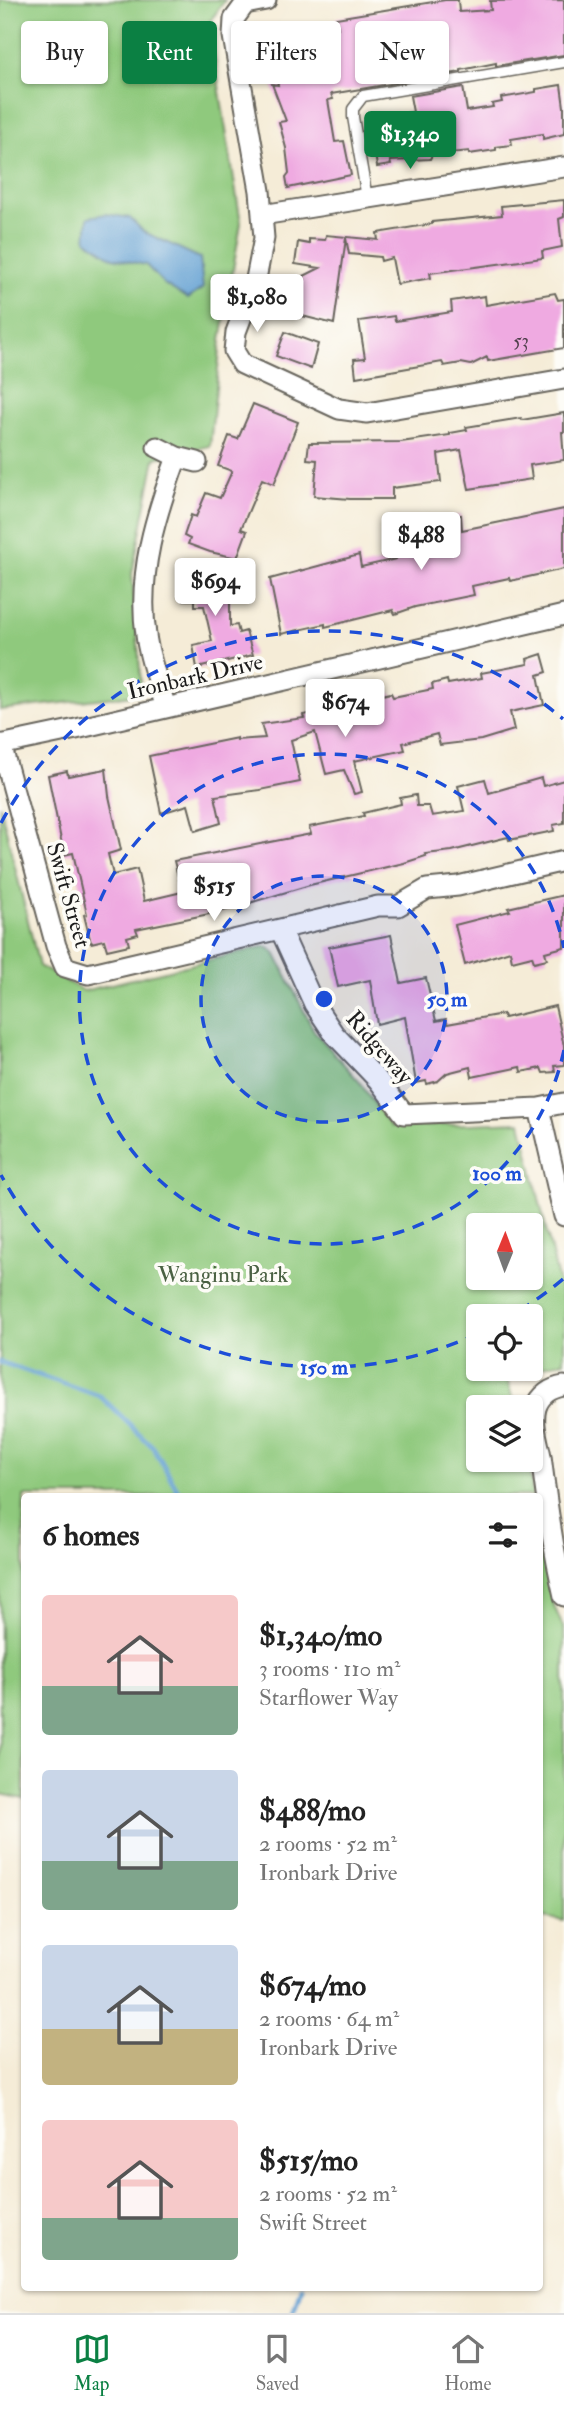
<!DOCTYPE html>
<html lang="en">
<head>
<meta charset="utf-8">
<style>
	:root { --surface:#fff; --page:#f2f2f2; --text:#222; --muted:#767676; --line:#e0e0e0; --accent:#0b8043 }
	body { margin:0; font-family:"IM FELL Double Pica",serif; background:var(--page); color:var(--text); height:100vh; display:flex; flex-direction:column; font-size:26px; white-space:nowrap }
	* { box-sizing:border-box; margin:0 }
	p { font-size:23px; color:var(--muted) }
	.icon { flex:none; width:38px; height:38px; fill:none; stroke:currentColor; stroke-width:2; stroke-linecap:round; stroke-linejoin:round }
	.map { position:relative; flex:1; overflow:hidden }
	.details { position:absolute; left:21px; top:1493px; width:522px; height:798px; display:flex; flex-direction:column; background:var(--surface); border-radius:7px; box-shadow:0 2px 5px #0004 }
	.details>* { flex:none }
	.top-card { position:absolute; left:21px; top:21px; width:523px; height:63px; display:flex; gap:14px }
	.needle { width:46px; rotate:1deg }
	.fabs { position:absolute; left:466px; top:1213px; display:grid; gap:14px }
	.fabs a { display:grid; place-items:center; width:77px; height:77px; border-radius:7px; background:var(--surface); box-shadow:0 2px 5px #0004; font-size:35px }
	.price { position:absolute; translate:-50% -60px; padding:0 16px; border-radius:7px; background:#fff; color:#222; font-size:23px; line-height:46px; filter:drop-shadow(0 2px 4px #0008) }
	.price::after { content:''; position:absolute; left:50%; top:42px; width:21px; height:16px; margin-left:-10px; background:inherit; clip-path:polygon(0 0,100% 0,50% 100%) }
	.price.current { background:var(--accent); color:#fff }
	ul { padding:0; list-style:none }
	li { display:flex; align-items:center; gap:21px; height:175px; padding:0 21px }
	li span { display:grid; place-items:center; flex:none; width:196px; height:140px; border-radius:7px; color:#555 }
	li>.icon { margin-inline-start:auto }
	span .icon { width:84px; height:84px; fill:#fffc; stroke-width:1 }
	li b { font-size:30px }
	h2 { display:flex; justify-content:space-between; align-items:center; height:84px; padding:0 21px; font-size:30px }
	.pill { padding:0 24px; border-radius:7px; background:var(--surface); box-shadow:0 2px 5px #0004; font-size:24px; line-height:63px }
	.pill.current { background:var(--accent); color:#fff }
	.tabs { display:flex; justify-content:space-around; align-items:center; height:98px; border-top:2px solid var(--line); background:var(--surface); font-size:19px; color:var(--muted) }
	.tabs a { display:grid; justify-items:center; gap:4px }
	.tabs .current { color:var(--accent) }
	.map>svg:first-child { display:block }
	.green { fill:#8fc97d; stroke:#56724c; stroke-width:2; fill-rule:evenodd }
	.water { fill:#609fd2; stroke:#3e5e77; stroke-width:2 }
	.lines { fill:none; stroke-linecap:round; stroke-linejoin:round }
	.stream { stroke:#609fd2; stroke-width:5 }
	.building { fill:#efaae1 }
	.lane-casing { stroke:#68655d; stroke-width:13 }
	.street-casing { stroke:#68655d; stroke-width:23 }
	.lane { stroke:#fff; stroke-width:10 }
	.street { stroke:#fff; stroke-width:19 }
	.ring { fill:none; stroke:#1d4ed8; stroke-width:3.5; stroke-dasharray:12 9 }
	.labels { text-anchor:middle; stroke-width:7; stroke-linejoin:round; paint-order:stroke }
	.number-label { font-size:19px; fill:#51404d }
	.street-label { font-size:23px; fill:#1c1c1c; stroke:#fdfcf7 }
	.park-label { font-size:23px; fill:#4a6143; stroke:#fdfcf7 }
	.centre { fill:#1d4ed8; stroke:#fdfcf7; stroke-width:3.5 }
	.ring-label { font-size:21px; text-anchor:middle; font-weight:bold; fill:#1d4ed8; stroke:#fdfcf7; stroke-width:7; stroke-linejoin:round; paint-order:stroke }
</style>
</head>
<body>
<div class="map">
<svg width="564" height="2313" viewBox="0 0 564 2313">
	<rect width="100%" height="100%" fill="#fdfcf7"/>
	<filter id="ink" filterUnits="userSpaceOnUse"><feTurbulence type="fractalNoise" baseFrequency=".0143" numOctaves="2"/><feDisplacementMap in="SourceGraphic" scale="14" xChannelSelector="R" yChannelSelector="G"/><feConvolveMatrix kernelMatrix="1 2 1 2 8 2 1 2 1" color-interpolation-filters="sRGB"/></filter>
	<filter id="wash" filterUnits="userSpaceOnUse"><feTurbulence type="fractalNoise" baseFrequency=".00686" numOctaves="4" result="noise"/><feDisplacementMap in="SourceGraphic" scale="28" xChannelSelector="R" yChannelSelector="G"/><feGaussianBlur stdDeviation="1.57" result="paint"/><feColorMatrix in="noise" values="0 0 0 0 0 0 0 0 0 0 0 0 0 0 0 0 0 1.4 0 .05"/><feComposite in="paint" operator="in"/></filter>
	<g filter="url(#wash)">
		<rect width="100%" height="100%" fill="#f5ecd7"/>
		<path class="green" d="M0,0h225l-16,23 32,200 -20,117 -11,106 -55,12 -23,116 10,120 -142,16z
			M0,805l39,161 45,25 182,-45 9,7 39,78 44,49 33,47 130,-5 43,183v56l-58,15 9,31h-37v53h50l5,36h-509v303l-24,-5zM530,1225v53h-52v-53zM530,1316v52h-52v-52z
			M539,1536l15,70 10,23v292l-25,-5z"/>
		<path class="water" d="M106,214l24,4 14,14 56,26 3,30 -15,11 -24,-15 -18,-19 -33,-7 -27,-18 2,-23z"/>
		<g class="lines">
			<path class="stream" d="M0,1362l100,34 53,51 28,49
				M293,2313l8,-26"/>
		</g>
		<g id="blocks">
			<path class="building" d="M445,0h13l1,12 32,-2 -1,-9 74,-1v55l-68,11v-3l-35,7v2l-130,22 2,5 -5,1 7,42 9,-1 7,34 -63,13 -2,-11 3,-4 -3,-25 -7,-26 7,-1 -14,-37 6,1 -9,-45 69,-12 -2,-10z
				M561,85l3,22v27l-21,5v-5l-32,5 1,6 -16,2v3l-27,4v-3l-37,4 -2,4 -40,2 1,4 -14,2 -7,-49 43,-6 -3,-16 53,-9 4,24 26,-4 -1,-3 10,-2 -1,-4 35,-6v-3z
				M564,200v17l-5,2 3,28 -20,4 1,7 -113,15 1,5 -34,6 -5,-26 -11,3 -1,-4 -31,-3 -3,-16 -12,86 -52,-13 4,-26 34,-17 -25,-4 3,-22 11,2v-5l16,1 1,-5 52,5 -1,-7 55,-9v-2l70,-7 -1,-9z
				M555,293l3,7 6,-1v49l-76,13 -1,-4 -16,8 -10,-2 -17,3 -2,-4 -86,15 -2,-18 11,-1 -6,-37 35,-5 1,5 57,-9 -1,-11 34,-5 1,9z
				M285,332l33,12 -7,25 -35,-13z
				M253,404l45,18 -24,62 -12,-5 -21,50 6,2 -10,27 -27,-6 -22,-8 2,-5 -6,-3 7,-21 5,2 10,-24 14,5 12,-27 -14,-5 11,-30 9,3z
				M564,413v19h-2l2,28 -34,5 2,14 -63,10 -8,-39 -23,4 3,28 -49,6v11h-42l-36,-3 3,-36 -10,-1 2,-16 92,-1 49,-7v-2l17,-3 -1,-3 55,-9 1,2z
				M564,509v60l-54,12 -1,-3 -37,8 2,9 -59,12 -20,7 -2,-4 -68,17v-3l-44,10 -11,-55 89,-24 2,12 35,-8 -2,-13 49,-6 -4,-21 22,-4 1,15z
				M186,566l29,1v14l11,2 4,7v36l7,-1 2,8 7,-2 7,24 -56,13 -4,-23 19,-4 -8,-35h-9v-6h-11z
				M542,654l5,18 -9,3 6,30 -34,7 4,18 -33,10 -41,5 -3,-11 -34,9 2,7 -51,11 8,31 -8,2 -10,-24 -18,4 -11,-42 -24,8 9,42 -40,8 -45,6 6,27 -26,8 -7,-26 -27,8 -12,-57 88,-18v2l28,-2 -4,-14 43,-6 -1,-3 39,-7 3,14 27,-8 -3,-16 22,-5 2,4 40,-8 -1,-5 15,-4 1,4 34,-6 -1,-5 47,-9 -1,-5z
				M106,769l3,27 12,54 -13,4 5,21 24,-6 7,32 38,-9 -8,-31 137,-27 -2,-7 55,-11 -1,-3 38,-9 -1,-6 16,-3 1,11h12l3,10 32,-5 -6,-25 27,-7 4,14 52,-15 2,8 21,-6v43l-11,2 1,6 -45,9 -1,-3 -56,14 -27,3 1,2 -22,7 -94,22 -91,27 -83,17 2,5 -11,3 2,8 -22,5 -3,-10 -13,3 -7,-28 3,-1 -14,-61 -9,2 -16,-80 19,-4 1,5z
				M564,895v52l-19,5 2,7 -13,3 -2,-6 -20,5 -2,-10 -45,14 -10,-40 55,-14 -2,-3z
				M391,935l10,48 25,-5 10,43 10,-2 1,5 56,-10 1,4 51,-12 9,40v19l-10,1 1,6 -12,1 -2,-5 -20,4 -1,-5 -48,10 -2,-10 -23,6 -9,8 -11,3 -1,-3 -10,2 -11,-66 -28,7 -7,-44 -32,7 -9,-40z"/>
		</g>
	</g>
	<g filter="url(#ink)">
		<use href="#blocks" fill-opacity="0" stroke="#68655d" stroke-width="2"/>
		<g class="lines">
			<g class="lane-casing">
				<path id="lane" d="M367,198l-14,-81v-8l10,-13 201,-34"/>
			</g>
			<g class="street-casing">
				<path id="street" d="M266,0l-21,4 -11,15 -1,17 27,155 4,47 -8,41 -20,53 -2,19 8,13 97,45 28,4 197,-34
					M262,215l302,-48
					M157,447l20,10 20,5
					M166,708c-7,-24 -17,-48 -20,-73 -9,-62 10,-121 31,-178
					M1,744l55,202 9,21 23,7 290,-68h20l29,-17 31,-3 106,-25
					M0,745l76,-16 488,-114
					M280,929l34,75 20,30 44,46 26,34 135,-6 25,-5
					M539,1108l25,108
					M564,1386c-13,2 -24,9 -28,22 -4,16 2,33 5,48 6,47 12,93 23,140"/>
			</g>
			<use href="#lane" class="lane"/>
			<use href="#street" class="street"/>
		</g>
	</g>
	<circle cx="324" cy="999" r="123" fill="#1d4ed8" fill-opacity=".12"/>
	<g class="ring">
		<circle cx="324" cy="999" r="123"/>
		<path d="M564 1050A245 245 0 1 1 564 948"/>
		<path d="M563 1279A368 368 0 0 1 514 1314M477 1334A368 368 0 0 1 1 1175M1 823A368 368 0 0 1 563 719"/>
	</g>
	<g class="labels">
		<g class="number-label">
			<text x="521" y="347">53</text>
		</g>
		<g class="street-label">
			<text transform="translate(195 676) rotate(-13)" y="8">Ironbark Drive</text>
			<text transform="translate(69 895) rotate(74)" y="8">Swift Street</text>
			<text transform="translate(380 1047) rotate(49)" y="8">Ridgeway</text>
		</g>
		<g class="park-label">
			<text x="223" y="1282">Wanginu Park</text>
		</g>
	</g>
	<circle cx="324" cy="999" r="10" class="centre"/>
	<g class="ring-label">
		<text x="447" y="1006">50 m</text>
		<text x="497" y="1180">100 m</text>
		<text x="324" y="1374">150 m</text>
	</g>
</svg>
<div class="fabs">
<a><svg class="needle" viewBox="-14 -14 28 28"><path d="M0-13l5 13h-10z" fill="#e53935"/><path d="M0 13l5-13h-10z" fill="#767676"/></svg></a>
<a><svg class="icon" aria-label="locate" viewBox="0 0 24 24"><circle cx="12" cy="12" r="6"/><path d="M12 2v4M12 18v4M2 12h4M18 12h4"/></svg></a>
<a><svg class="icon" aria-label="layers" viewBox="0 0 24 24"><path d="M12 4l9 5-9 5-9-5zM3 14l9 5 9-5"/></svg></a>
</div>
<b class="price current" style="left:410px;top:171px">$1,340</b>
<b class="price" style="left:257px;top:334px">$1,080</b>
<b class="price" style="left:421px;top:572px">$488</b>
<b class="price" style="left:215px;top:618px">$694</b>
<b class="price" style="left:345px;top:739px">$674</b>
<b class="price" style="left:214px;top:923px">$515</b>
<div class="top-card">
<a class="pill">Buy</a>
<a class="pill current">Rent</a>
<a class="pill">Filters</a>
<a class="pill">New</a>
</div>
<section class="details">
<h2>6 homes<svg class="icon" aria-label="filters" viewBox="0 0 24 24"><path d="M4 7h16M4 17h16"/><circle cx="9" cy="7" r="2"/><circle cx="15" cy="17" r="2"/></svg></h2>
<ul>
<li><span style="background:linear-gradient(#f6c9c9 65%,#7fa58c 0)"><svg class="icon" aria-label="home" viewBox="0 0 24 24"><path d="M3 11l9-7 9 7M6 9v11h12V9"/></svg></span><div><b>$1,340/mo</b><p>3 rooms · 110 m²</p><p>Starflower Way</p></div></li>
<li><span style="background:linear-gradient(#c9d6e8 65%,#7fa58c 0)"><svg class="icon" aria-label="home" viewBox="0 0 24 24"><path d="M3 11l9-7 9 7M6 9v11h12V9"/></svg></span><div><b>$488/mo</b><p>2 rooms · 52 m²</p><p>Ironbark Drive</p></div></li>
<li><span style="background:linear-gradient(#c9d6e8 60%,#c2b280 0)"><svg class="icon" aria-label="home" viewBox="0 0 24 24"><path d="M3 11l9-7 9 7M6 9v11h12V9"/></svg></span><div><b>$674/mo</b><p>2 rooms · 64 m²</p><p>Ironbark Drive</p></div></li>
<li><span style="background:linear-gradient(#f6c9c9 70%,#7fa58c 0)"><svg class="icon" aria-label="home" viewBox="0 0 24 24"><path d="M3 11l9-7 9 7M6 9v11h12V9"/></svg></span><div><b>$515/mo</b><p>2 rooms · 52 m²</p><p>Swift Street</p></div></li>
</ul>
</section>
</div>
<nav class="tabs">
<a class="current"><svg class="icon" aria-label="map" viewBox="0 0 24 24"><path d="M3 6l6-2 6 2 6-2v14l-6 2-6-2-6 2zM9 4v14M15 6v14"/></svg>Map</a>
<a><svg class="icon" aria-label="saved" viewBox="0 0 24 24"><path d="M7 4h10v16l-5-4-5 4z"/></svg>Saved</a>
<a><svg class="icon" aria-label="home" viewBox="0 0 24 24"><path d="M3 11l9-7 9 7M6 9v11h12V9"/></svg>Home</a>
</nav>
</body>
</html>
